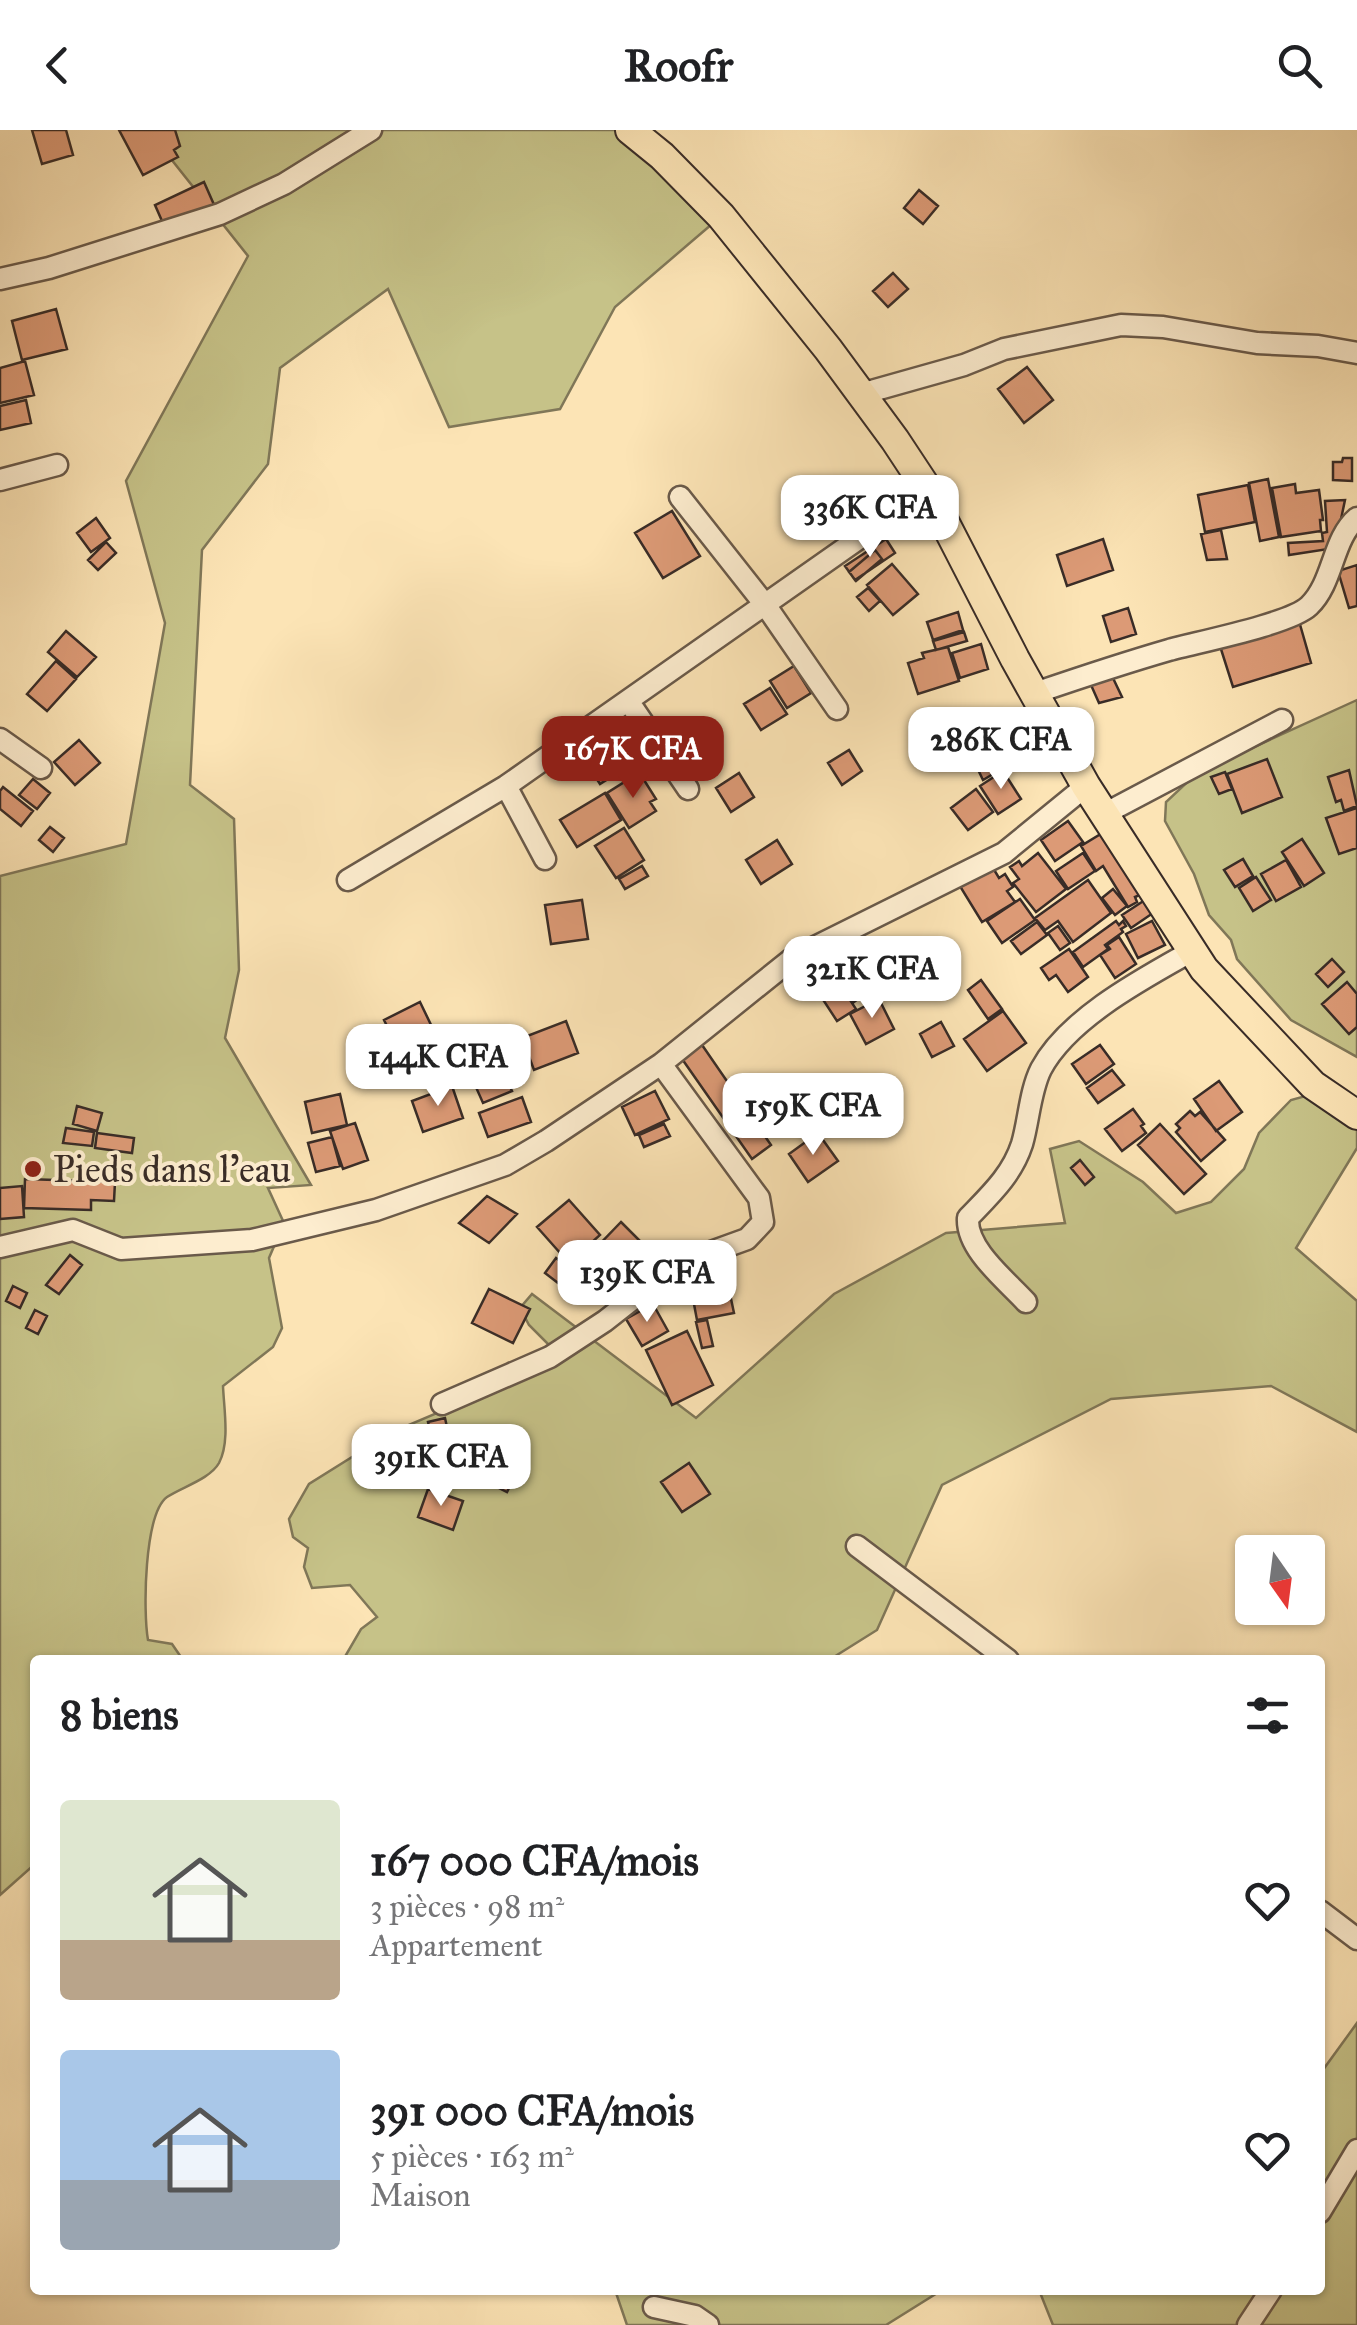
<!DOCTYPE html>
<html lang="fr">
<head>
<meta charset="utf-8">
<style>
	:root { --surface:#fff; --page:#f2f2f2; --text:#202124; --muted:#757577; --accent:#8f2418 }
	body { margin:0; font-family:"IM FELL Great Primer",serif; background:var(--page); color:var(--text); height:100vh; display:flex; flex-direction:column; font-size:38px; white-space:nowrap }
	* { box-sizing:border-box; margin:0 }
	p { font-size:32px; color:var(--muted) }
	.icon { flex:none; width:55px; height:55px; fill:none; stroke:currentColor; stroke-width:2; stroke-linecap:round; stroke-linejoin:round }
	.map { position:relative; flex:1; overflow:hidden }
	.sheet { position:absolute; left:30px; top:1525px; width:1295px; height:640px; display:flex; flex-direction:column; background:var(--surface); border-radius:10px; box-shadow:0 2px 8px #0004 }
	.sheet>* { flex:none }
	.needle { width:65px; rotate:166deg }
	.controls { position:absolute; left:1235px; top:1405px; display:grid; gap:20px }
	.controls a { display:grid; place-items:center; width:90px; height:90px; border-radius:10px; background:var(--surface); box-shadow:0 2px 8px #0004; font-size:50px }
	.price { position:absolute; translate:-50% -85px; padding:0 22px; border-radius:20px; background:#fff; color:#222; font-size:32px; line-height:65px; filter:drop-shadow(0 2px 5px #0008) }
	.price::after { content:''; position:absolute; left:50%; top:60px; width:30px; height:22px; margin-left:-15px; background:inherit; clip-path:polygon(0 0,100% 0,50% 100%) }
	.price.selected { background:var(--accent); color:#fff }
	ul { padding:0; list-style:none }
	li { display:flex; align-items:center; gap:30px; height:250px; padding:0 30px }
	li span { display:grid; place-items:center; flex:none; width:280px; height:200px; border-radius:10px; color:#555 }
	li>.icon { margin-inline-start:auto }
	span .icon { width:120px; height:120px; fill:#fffc; stroke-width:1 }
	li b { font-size:42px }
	h2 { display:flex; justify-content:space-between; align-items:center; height:120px; padding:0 30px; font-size:42px }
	header { display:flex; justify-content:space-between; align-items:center; height:130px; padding:0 30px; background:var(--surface); font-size:45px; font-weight:800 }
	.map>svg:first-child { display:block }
	.green { fill:#c6c288; stroke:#807758; stroke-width:2.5 }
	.building { fill:#dc9a76; stroke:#392c27; stroke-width:2.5 }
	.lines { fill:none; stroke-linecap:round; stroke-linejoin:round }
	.minor-casing { stroke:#6a5a4a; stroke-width:25 }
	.major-casing { stroke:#392c27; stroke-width:32 }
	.minor { stroke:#fdedcf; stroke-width:20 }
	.major { stroke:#fce4b5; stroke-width:28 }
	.poi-dot { fill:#8f2418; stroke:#fdedcf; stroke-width:4 }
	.labels { text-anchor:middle; stroke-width:8; stroke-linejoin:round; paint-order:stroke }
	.poi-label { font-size:38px; fill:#392c27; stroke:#fdedcf; text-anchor:start }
</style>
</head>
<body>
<header><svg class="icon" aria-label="back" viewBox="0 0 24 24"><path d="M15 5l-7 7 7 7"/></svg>Roofr<svg class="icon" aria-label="search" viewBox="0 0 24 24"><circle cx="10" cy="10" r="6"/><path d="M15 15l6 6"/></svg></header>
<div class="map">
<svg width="1357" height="2195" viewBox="0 0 1357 2195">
	<rect width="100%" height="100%" fill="#fce4b5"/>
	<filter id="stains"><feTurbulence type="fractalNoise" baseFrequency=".002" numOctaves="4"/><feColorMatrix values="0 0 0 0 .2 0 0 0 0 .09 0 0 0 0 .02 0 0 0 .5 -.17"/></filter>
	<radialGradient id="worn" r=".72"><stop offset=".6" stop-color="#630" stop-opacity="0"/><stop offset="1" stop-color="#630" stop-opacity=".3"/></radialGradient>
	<path class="green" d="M148,0h496l75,88 -104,89 -55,102 -111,18 -61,-138 -108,79 -12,96 -66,86 -12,235 44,34 5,151 -14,68 86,147 -43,3 16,35 -15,35 13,70 -9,19 -50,39c1,24 7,56 -4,77 -9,16 -37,24 -52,34 -23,17 -24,115 -19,143l24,4 11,16h-148v204l-35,31v-1019l126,-32 39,-221 -39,-142 122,-225z
		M1357,570v357l-66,-37 -54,-61 -6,-19 -22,-25 -15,-41 -29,-53 1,-19 31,-29z
		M1309,965l48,29v24l-61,100 61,53v131l-86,-46 -160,13 -169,86 -65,145 -48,30h-486l18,-31 16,-12 -27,-32 -38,3 -8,-21 4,-19 -15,-11 -4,-18 20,-35 83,-52 97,-41 19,-28 50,-9 -29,-29 -9,-17 12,-14 164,124 138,-124 112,-61 119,-10 -15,-74 29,-8 64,41 33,31 35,-11 33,-33 15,-36 32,-33z
		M1357,1893v302h-304l-14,-35h281v-216z
		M615,2160h327l-56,35h-259z"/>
	<path class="building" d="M32,0h34l7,25 -31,9z
		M119,0h56l5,16 -6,4 4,7 -35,18z
		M204,52l11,25 -49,23 -11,-25z
		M919,60l19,16 -15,18 -19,-16z
		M893,143l15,16 -20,18 -15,-16z
		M56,179l11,40 -45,11 -10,-39z
		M25,231l9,34 -34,8v-35z
		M1027,237l26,33 -29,23 -26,-34z
		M26,270l5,23 -31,7v-24z
		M1343,328h9v23l-19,-1v-18h9z
		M1268,349l11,58 -19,4 -11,-58z
		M1295,354l1,9 23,-3 4,30h-3l1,11 -40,6 -9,-49z
		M1248,355l7,37 -50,10 -7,-37z
		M1345,370l-10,48 -46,7 -1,-12 35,-2 -1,-8 5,-1 -2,-31z
		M672,381l28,45 -37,22 -28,-45z
		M96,388l14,20 -19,14 -14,-19z
		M1221,400l6,29 -20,1 -6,-26z
		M886,409l9,14 -40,27 -10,-14z
		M1103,409l10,31 -46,16 -10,-31z
		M106,412l10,11 -18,17 -10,-10z
		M875,420l7,9 -26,22 -7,-9z
		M892,434l26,30 -25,21 -26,-30z
		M1357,435v41l-8,2 -11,-37z
		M868,458l12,13 -11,10 -12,-14z
		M1128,478l8,26 -25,8 -8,-26z
		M958,482l5,18 -30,10 -6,-18z
		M1299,491l12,42 -78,24 -13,-41z
		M66,501l30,26 -19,20 -29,-25z
		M964,502l3,9 -31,9 -3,-9z
		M981,514l7,25 -28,9 -8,-25z
		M948,517l11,34 -41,13 -10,-31 16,-5 -2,-5z
		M56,531l20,18 -29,32 -20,-17z
		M794,536l17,27 -24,15 -17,-27z
		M1112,546l10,21 -23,6 -8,-18z
		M770,558l17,26 -26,16 -17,-26z
		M613,602l20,31 -33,21 -20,-31z
		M648,603l9,15 -23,15 -10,-15z
		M79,610l21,23 -25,22 -21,-23z
		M997,612l11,23 -25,15 -12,-25z
		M849,620l13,21 -20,14 -14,-22z
		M1267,629l15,38 -40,16 -15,-39z
		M1349,640l8,36 -13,5 -3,-11 -5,2 -8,-25z
		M1003,641l18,28 -23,15 -18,-28z
		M1225,642l7,17 -13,5 -8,-17z
		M739,643l15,24 -23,15 -15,-24z
		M634,646l5,7 5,-3 12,19 -6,3 6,9 -27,17 -22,-35z
		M33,649l17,14 -13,16 -18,-14z
		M3,657l30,24 -12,15 -21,-17v-18z
		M976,659l17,23 -25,18 -17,-22z
		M605,663l16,27 -44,27 -17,-27z
		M1357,678v40l-18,6 -13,-36z
		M1068,691l15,21 -28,19 -14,-21z
		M50,697l14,11 -11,14 -14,-12z
		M624,698l20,32 -28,18 -21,-32z
		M1104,702l38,62 -7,3 2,5 -9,5 -25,-41 -7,5 -15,-25z
		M1302,709l22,34 -20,13 -22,-34z
		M777,710l15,24 -31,20 -15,-24z
		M1038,723l28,36 -30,23 -23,-29 6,-4 -9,-12 9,-6 3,5z
		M1083,723l12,18 -27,18 -12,-18z
		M1243,729l10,17 -18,11 -11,-17z
		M1286,730l15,27 -25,14 -15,-27z
		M990,733l9,15 6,-4 8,13 -6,4 8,11 -33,20 -24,-39z
		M642,736l6,10 -23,13 -6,-10z
		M1256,747l15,23 -18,11 -14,-23z
		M1088,750l23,33 -38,29 -15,-21 -13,9 -10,-12z
		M1113,759l14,17 -12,9 -13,-17z
		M1148,768l8,13 -25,17 -9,-13z
		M1020,769l15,21 -33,23 -15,-22z
		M582,770l6,39 -37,5 -6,-39z
		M1116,791l3,4 4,-4 3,5 -5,3 2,3 -18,13 3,4 -25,18 -10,-15z
		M1152,791l13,24 -27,13 -12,-24z
		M1037,792l10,13 -26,19 -10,-13z
		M1058,796l12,17 -10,7 -12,-17z
		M857,805l33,53 -16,10 -33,-54z
		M1119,807l17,27 -21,14 -15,-23 10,-6 -3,-4z
		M1069,819l19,28 -20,15 -12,-17 -7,5 -8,-12z
		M822,827l34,52 -19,12 -34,-52z
		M1332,829l12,13 -16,15 -12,-13z
		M854,839l15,22 -15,11 -15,-23z
		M981,850l21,29 -14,10 -20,-29z
		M1347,852l10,12v33l-8,7 -27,-30z
		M879,869l15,30 -28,15 -16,-30z
		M420,872l25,52 -35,17 -26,-51z
		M1003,881l23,32 -39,28 -23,-32z
		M566,891l12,32 -44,17 -12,-32z
		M941,892l13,24 -22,11 -12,-23z
		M513,909l11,29 -18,6 -11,-28z
		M700,912l71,103 -19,14 -72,-103z
		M1100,915l14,19 -28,20 -14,-20z
		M500,934l12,27 -29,12 -12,-27z
		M1112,940l12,15 -26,18 -11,-15z
		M874,950l21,31 -35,25 -22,-31z
		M1219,951l23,31 -26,19 -22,-32z
		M452,956l11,32 -40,14 -11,-31z
		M655,961l14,28 -34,16 -13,-28z
		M340,964l7,31 -35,8 -7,-31z
		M522,967l9,25 -43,15 -9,-24z
		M77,976l25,7 -5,18 -24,-7z
		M1133,979l11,15 -3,2 5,7 -24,18 -17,-22z
		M1190,981l5,5 5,-4 25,28 -24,21 -25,-29 4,-4 -4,-4z
		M355,993l13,37 -25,9 -13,-38z
		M664,994l6,12 -26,11 -5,-12z
		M1160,994l46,50 -22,20 -46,-49z
		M66,998l28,4 -2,14 -29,-3z
		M97,1003l37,5 -2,15 -37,-5z
		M818,1003l20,28 -30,21 -19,-28z
		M332,1007l8,29 -24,6 -8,-29z
		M1080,1030l14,17 -9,8 -14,-17z
		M25,1049l90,3 -1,19 -23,-1v10l-67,-2z
		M22,1056l2,31 -24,2v-31z
		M487,1066l30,18 -28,29 -30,-20z
		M569,1070l31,35 -31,28 -32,-36z
		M621,1092l28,28 -24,25 -29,-27z
		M70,1125l12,10 -23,29 -13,-9z
		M556,1128l13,10 -11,15 -13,-10z
		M726,1145l8,38 -37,7 -7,-37z
		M13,1156l14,7 -7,15 -14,-7z
		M489,1159l41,20 -17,34 -41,-20z
		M653,1174l15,27 -26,15 -16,-27z
		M35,1180l12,6 -9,18 -12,-6z
		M707,1190l6,26 -11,2 -6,-26z
		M687,1201l26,54 -41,20 -26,-55z
		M445,1288l5,23 -17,4 -5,-23z
		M468,1322l14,9 -7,13 -15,-9z
		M503,1326l18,9 -14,27 -18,-9z
		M689,1333l21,31 -28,18 -21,-30z
		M428,1359l35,12 -10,29 -35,-13z"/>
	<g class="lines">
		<g class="minor-casing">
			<path id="minor" d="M0,149l49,-11 171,-54 64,-30 87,-54
				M861,264l103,-29 40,-16 117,-24 42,2 94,16 61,3 39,7
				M0,350l57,-15
				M680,367l86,109 71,103
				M1035,563c44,-15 89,-30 134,-43 29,-8 121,-26 140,-44 25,-24 23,-67 48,-88
				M629,572l59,87
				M0,609l41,29
				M506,656l39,73
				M1106,683l176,-93
				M348,750l158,-94 422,-296
				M0,1117l73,-17 48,19 131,-9 124,-30 129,-45 41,-24 115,-77 132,-106 211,-105 82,-67
				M1026,1172c-20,-22 -60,-53 -58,-84 22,-23 44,-43 54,-74 7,-24 8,-53 19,-75 27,-51 103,-91 151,-118
				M442,1274l108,-47 55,-36 42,-33 53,-32 47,-17 16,-17 -4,-24 -98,-134
				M857,1416l151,114
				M1320,1781l37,28
				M1320,2082l37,-62
				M654,2177l41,9 13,9
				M1248,2195l23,-35"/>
		</g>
		<g class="major-casing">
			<path id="major" d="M630,0l32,26 59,60 107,133 67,91 33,50 87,169 71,127 118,183 109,116 44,30"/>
		</g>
		<use href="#minor" class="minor"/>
		<use href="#major" class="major"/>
	</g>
	<circle class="poi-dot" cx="33" cy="1039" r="10"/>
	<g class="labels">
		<g class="poi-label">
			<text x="53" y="1052">Pieds dans l'eau</text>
		</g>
	</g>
	<rect width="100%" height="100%" filter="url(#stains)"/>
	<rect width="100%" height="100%" fill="url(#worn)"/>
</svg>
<div class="controls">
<a><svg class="needle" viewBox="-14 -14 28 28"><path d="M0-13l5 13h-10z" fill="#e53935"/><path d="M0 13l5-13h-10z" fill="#757577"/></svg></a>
</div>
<b class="price" style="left:870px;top:430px">336K CFA</b>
<b class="price" style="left:1001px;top:662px">286K CFA</b>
<b class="price selected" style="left:633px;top:671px">167K CFA</b>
<b class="price" style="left:872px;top:891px">321K CFA</b>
<b class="price" style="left:438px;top:979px">144K CFA</b>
<b class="price" style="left:813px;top:1028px">159K CFA</b>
<b class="price" style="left:647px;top:1195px">139K CFA</b>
<b class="price" style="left:441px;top:1379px">391K CFA</b>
<section class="sheet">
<h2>8 biens<svg class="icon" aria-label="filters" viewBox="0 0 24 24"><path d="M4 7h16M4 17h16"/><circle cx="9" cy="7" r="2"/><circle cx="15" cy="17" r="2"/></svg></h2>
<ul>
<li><span style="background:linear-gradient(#dfe7d0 70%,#b9a48a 0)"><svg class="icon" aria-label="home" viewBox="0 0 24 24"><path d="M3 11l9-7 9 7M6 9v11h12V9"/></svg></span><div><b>167 000 CFA/mois</b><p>3 pièces · 98 m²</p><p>Appartement</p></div><svg class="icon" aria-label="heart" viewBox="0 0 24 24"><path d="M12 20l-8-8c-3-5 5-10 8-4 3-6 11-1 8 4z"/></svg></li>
<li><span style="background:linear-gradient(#a9c7e8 65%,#9aa5b1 0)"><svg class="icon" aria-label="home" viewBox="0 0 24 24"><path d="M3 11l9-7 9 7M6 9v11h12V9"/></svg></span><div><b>391 000 CFA/mois</b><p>5 pièces · 163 m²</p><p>Maison</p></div><svg class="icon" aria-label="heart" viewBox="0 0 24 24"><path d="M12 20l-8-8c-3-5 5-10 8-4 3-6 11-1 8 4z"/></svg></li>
</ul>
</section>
</div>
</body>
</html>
